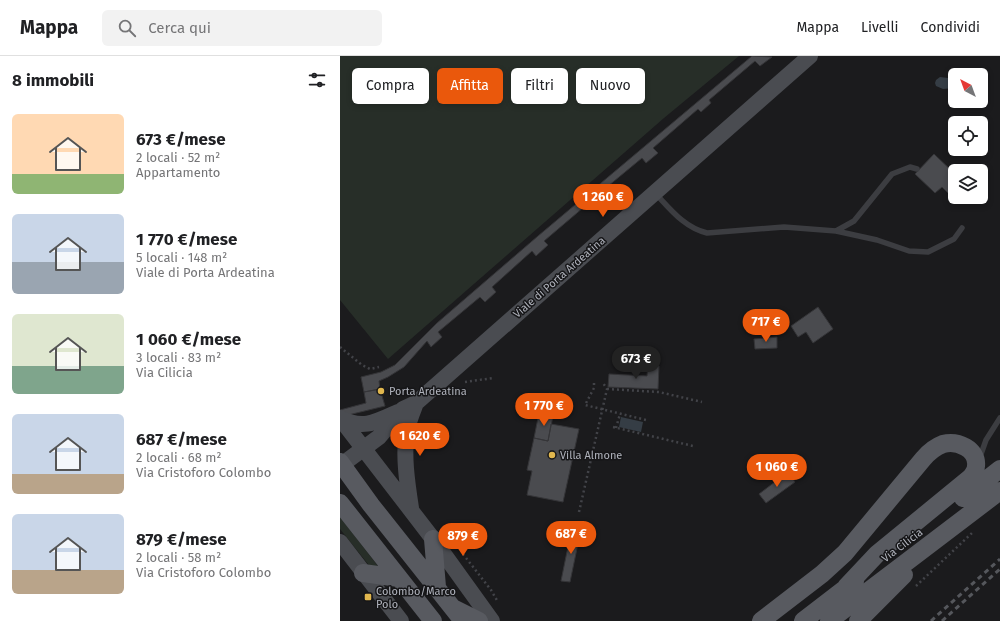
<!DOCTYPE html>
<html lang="it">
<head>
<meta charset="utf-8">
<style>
	:root { --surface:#fff; --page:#f2f2f2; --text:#202124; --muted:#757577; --line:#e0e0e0; --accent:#ea580c }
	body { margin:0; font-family:"Fira Sans",sans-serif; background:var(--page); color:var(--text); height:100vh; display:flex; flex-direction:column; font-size:15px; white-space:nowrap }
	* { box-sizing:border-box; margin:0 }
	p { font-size:13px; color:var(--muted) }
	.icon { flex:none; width:22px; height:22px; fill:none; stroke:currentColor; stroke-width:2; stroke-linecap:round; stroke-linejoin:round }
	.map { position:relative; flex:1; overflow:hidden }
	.side { display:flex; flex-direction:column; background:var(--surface); width:340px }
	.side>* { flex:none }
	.banner { position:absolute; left:12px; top:12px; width:380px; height:36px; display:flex; gap:8px }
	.needle { width:26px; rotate:319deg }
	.controls { position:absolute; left:608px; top:12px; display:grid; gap:8px }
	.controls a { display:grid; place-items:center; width:40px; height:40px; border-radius:6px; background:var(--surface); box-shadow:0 2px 6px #0003; font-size:20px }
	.price { position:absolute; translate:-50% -34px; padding:0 9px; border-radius:14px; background:var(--accent); color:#fff; font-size:13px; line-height:26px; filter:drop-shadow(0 1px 2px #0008) }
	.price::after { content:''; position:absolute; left:50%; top:24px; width:12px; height:9px; margin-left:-6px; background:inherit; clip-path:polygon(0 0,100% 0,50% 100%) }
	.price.active { background:#222; color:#fff }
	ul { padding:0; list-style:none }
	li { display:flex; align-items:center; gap:12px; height:100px; padding:0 12px }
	li span { display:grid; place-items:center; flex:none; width:112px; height:80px; border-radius:6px; color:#555 }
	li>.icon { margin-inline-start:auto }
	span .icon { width:48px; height:48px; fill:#fffc; stroke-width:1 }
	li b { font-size:17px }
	h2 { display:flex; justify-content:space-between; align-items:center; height:48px; padding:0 12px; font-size:17px }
	.tag { padding:0 14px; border-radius:6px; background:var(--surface); box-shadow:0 2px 6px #0003; font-size:14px; line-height:36px }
	.tag.active { background:var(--accent); color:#fff }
	header { display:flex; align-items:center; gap:24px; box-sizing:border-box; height:56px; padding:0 20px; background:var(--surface); border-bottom:1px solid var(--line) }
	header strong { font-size:19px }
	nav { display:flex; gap:22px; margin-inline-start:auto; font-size:14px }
	.search { width:280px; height:36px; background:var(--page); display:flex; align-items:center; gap:10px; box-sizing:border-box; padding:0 14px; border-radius:6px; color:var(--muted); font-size:15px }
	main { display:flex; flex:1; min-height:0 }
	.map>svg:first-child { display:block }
	.green { fill:#272e28 }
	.water { fill:#353d45 }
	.building { fill:#4a4b4f; stroke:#353538 }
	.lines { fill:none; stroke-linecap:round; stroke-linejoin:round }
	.path { stroke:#424348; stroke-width:2.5; stroke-dasharray:2 3; stroke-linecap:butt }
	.lane { stroke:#3c3d41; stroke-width:5.5 }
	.secondary { stroke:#4a4c51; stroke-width:16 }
	.primary { stroke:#585a60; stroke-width:18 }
	.rail { stroke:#55575c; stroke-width:3; stroke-dasharray:5 4; stroke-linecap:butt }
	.poi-dot { fill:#e1b74e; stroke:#161618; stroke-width:1.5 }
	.labels { text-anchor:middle; stroke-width:3; stroke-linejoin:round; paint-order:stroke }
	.street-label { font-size:11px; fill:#afb2bb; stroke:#161618 }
	.poi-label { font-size:11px; fill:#afb2bb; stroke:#161618; text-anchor:start }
</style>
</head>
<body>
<header>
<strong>Mappa</strong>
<div class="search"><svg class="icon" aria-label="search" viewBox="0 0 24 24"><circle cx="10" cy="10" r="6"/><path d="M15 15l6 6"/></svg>Cerca qui</div>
<nav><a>Mappa</a><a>Livelli</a><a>Condividi</a></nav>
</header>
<main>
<section class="side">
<h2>8 immobili<svg class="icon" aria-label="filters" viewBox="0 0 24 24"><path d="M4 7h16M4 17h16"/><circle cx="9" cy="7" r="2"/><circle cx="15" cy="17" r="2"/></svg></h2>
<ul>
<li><span style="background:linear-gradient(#ffd9b3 75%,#8fb573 0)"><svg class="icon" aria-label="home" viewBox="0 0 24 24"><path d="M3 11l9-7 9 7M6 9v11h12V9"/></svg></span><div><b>673 €/mese</b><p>2 locali · 52 m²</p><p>Appartamento</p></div></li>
<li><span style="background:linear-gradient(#c9d6e8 60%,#9aa5b1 0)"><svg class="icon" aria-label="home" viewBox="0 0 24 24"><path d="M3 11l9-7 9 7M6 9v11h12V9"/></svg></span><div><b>1 770 €/mese</b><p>5 locali · 148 m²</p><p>Viale di Porta Ardeatina</p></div></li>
<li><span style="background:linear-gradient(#dfe7d0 65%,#7fa58c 0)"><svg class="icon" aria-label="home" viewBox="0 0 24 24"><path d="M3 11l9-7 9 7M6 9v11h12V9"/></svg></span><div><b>1 060 €/mese</b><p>3 locali · 83 m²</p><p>Via Cilicia</p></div></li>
<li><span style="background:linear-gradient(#c9d6e8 75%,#b9a48a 0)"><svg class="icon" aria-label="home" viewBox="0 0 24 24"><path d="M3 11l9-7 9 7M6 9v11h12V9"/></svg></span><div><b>687 €/mese</b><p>2 locali · 68 m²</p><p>Via Cristoforo Colombo</p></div></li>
<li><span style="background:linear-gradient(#c9d6e8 70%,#b9a48a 0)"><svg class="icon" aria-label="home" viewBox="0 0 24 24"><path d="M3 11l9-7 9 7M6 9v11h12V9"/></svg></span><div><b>879 €/mese</b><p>2 locali · 58 m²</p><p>Via Cristoforo Colombo</p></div></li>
</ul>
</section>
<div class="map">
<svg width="660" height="565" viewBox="0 0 660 565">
	<rect width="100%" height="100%" fill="#1b1b1d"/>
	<path class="green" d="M0,0h399l-75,62 -276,241 -48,-59z
		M0,461l41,53 -9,-1 -32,-40z"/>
	<path class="water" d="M622,14l3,1v4h-10v13l-12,1 -7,-3 -1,-3 1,-3 4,-3 8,1z
		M281,361l22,5 -2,10 -22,-5z"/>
	<path class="building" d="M412,0l20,1 -12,9 -5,-5 -46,39 2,3 -10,9 -3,-3 -45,39 5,5 -12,10 -4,-5 -46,38 2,3 -12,9 -2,-1 -40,34 4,4 -12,11 -4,-5 -40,36 4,5 -11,10 -5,-5 -42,35 4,5 -11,10 -4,-6 -23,26 -16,10 -9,4 1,8 -16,3 -3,-15 20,-5 14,-7 42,-42 101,-87z
		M594,98l21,20v12l-7,7 -6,-6 -7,6 -20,-19z
		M478,251l15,22 -20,14 -7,-11 -8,5 -7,-11z
		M437,281v11l-22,1 -1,-10z
		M308,309l11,1 -1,23 -50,-2 1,-13 38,2z
		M40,333l5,17 -45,11v-7l26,-7 -2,-11z
		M210,337l5,17 -2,6 -14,-3 -3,-10z
		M199,357l14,3 -5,25 -14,-3z
		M211,368l28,5 -16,73 -36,-7 5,-24 -5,-1 7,-32 14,3z
		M448,416l7,10 -29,21 -7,-9z
		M232,471l9,2 -11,53 -9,-1z"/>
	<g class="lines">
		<path class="path" d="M0,291l22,18 8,4 9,-2
			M125,326l28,-4
			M254,327v5l-9,17 61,15
			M267,333l52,3 43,10
			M273,371l80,19
			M276,372l4,-14
			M239,456l28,-123 -4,-6
			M123,498l28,36 7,12
			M576,530l56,-53"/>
		<path class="lane" d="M316,138c15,16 29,34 51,39l77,-6 52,4 18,-10 38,-47 18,-7 7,2
			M496,175l41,9 32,11 19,1 26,-13 8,-11
			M640,401l6,-17 14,-22"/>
		<path class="secondary" d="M0,362l93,121 59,82
			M0,362c23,12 36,4 58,-6
			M0,410l39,-29 24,-28 13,-6 394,-347
			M71,452c-4,-26 -8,-53 -4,-78 2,-10 6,-19 9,-27
			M0,486l61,79"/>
		<path class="primary" d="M0,406l31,43 92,116
			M623,442l37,-29
			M0,447l93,118
			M93,483l4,48
			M23,517l36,5
			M113,552l26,13
			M421,565l61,-47 23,-21 78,-94c5,-6 12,-12 20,-15 14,-4 35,5 33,22 0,4 -3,8 -5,11l-94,77 -31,33
			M463,565l52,-40
			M489,565l171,-130
			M518,565l46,-46"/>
		<path class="rail" d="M591,565l69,-62
			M602,565l58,-52"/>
	</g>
	<g class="poi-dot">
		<circle cx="41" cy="335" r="4"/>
		<circle cx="212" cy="399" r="4"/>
		<rect x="24" y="537" width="8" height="8" rx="2"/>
	</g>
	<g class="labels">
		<g class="street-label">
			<text transform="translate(219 221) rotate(-41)" y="4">Viale di Porta Ardeatina</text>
			<text transform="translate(562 489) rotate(-37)" y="4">Via Cilicia</text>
		</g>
		<g class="poi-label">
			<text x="49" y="339">Porta Ardeatina</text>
			<text x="220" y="403">Villa Almone</text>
			<text x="36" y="539">Colombo/Marco<tspan x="36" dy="13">Polo</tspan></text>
		</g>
	</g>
</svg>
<div class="controls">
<a><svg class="needle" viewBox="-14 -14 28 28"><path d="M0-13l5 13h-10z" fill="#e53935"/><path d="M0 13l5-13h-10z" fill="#757577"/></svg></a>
<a><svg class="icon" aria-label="locate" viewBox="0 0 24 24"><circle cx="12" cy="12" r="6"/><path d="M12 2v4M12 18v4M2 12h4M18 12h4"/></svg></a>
<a><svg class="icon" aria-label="layers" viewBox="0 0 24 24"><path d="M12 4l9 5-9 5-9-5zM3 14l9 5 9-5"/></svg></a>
</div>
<b class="price" style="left:263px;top:162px">1 260 €</b>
<b class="price" style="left:426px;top:287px">717 €</b>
<b class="price active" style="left:296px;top:324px">673 €</b>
<b class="price" style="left:204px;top:371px">1 770 €</b>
<b class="price" style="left:80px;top:401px">1 620 €</b>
<b class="price" style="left:437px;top:432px">1 060 €</b>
<b class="price" style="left:231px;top:499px">687 €</b>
<b class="price" style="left:123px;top:501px">879 €</b>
<div class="banner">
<a class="tag">Compra</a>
<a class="tag active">Affitta</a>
<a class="tag">Filtri</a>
<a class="tag">Nuovo</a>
</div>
</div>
</main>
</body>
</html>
